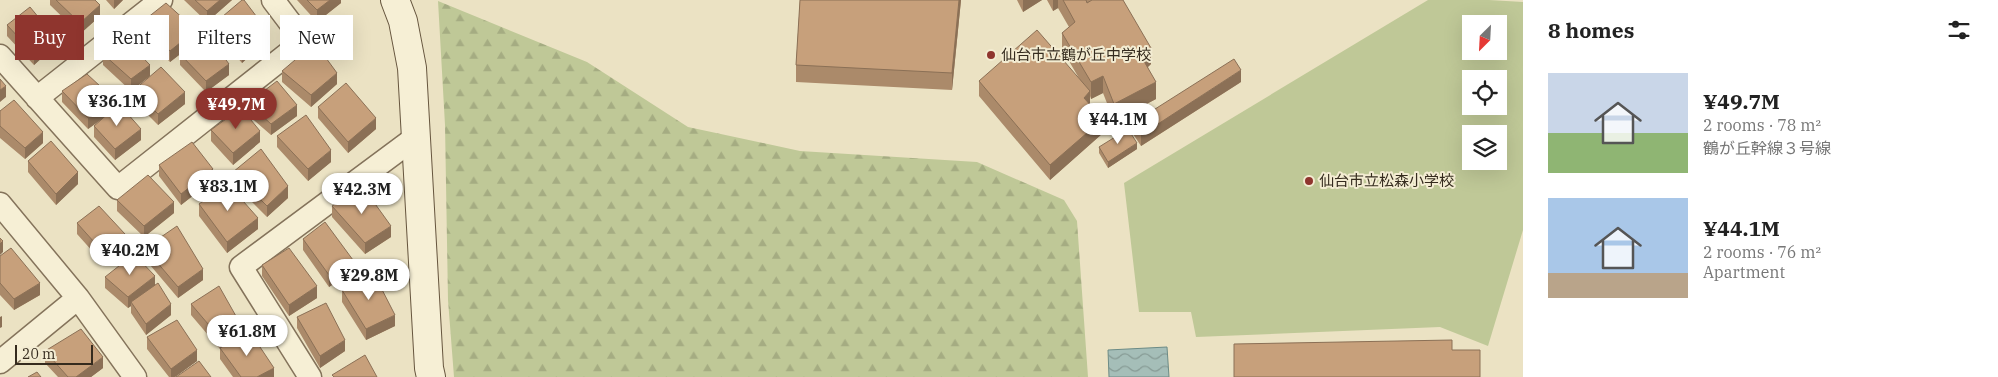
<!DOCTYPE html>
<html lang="en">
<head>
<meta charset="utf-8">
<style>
	:root { --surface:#fff; --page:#f6f6f6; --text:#222; --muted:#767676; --accent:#8f352e }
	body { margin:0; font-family:"IBM Plex Serif","Noto Sans JP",serif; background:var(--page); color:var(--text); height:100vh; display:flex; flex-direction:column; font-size:19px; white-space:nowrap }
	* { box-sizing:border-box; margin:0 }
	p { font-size:16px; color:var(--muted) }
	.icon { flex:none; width:28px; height:28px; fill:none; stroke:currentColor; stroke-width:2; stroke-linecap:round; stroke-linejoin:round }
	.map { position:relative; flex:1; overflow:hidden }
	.drawer { display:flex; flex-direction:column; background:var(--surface); width:475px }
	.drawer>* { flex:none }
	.banner { position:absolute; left:15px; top:15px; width:475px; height:45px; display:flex; gap:10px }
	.needle { width:32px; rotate:204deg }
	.controls { position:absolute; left:1462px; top:15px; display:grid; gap:10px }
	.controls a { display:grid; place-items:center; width:45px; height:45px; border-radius:0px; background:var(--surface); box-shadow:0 5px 20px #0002; font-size:25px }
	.scale { position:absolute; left:15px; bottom:12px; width:78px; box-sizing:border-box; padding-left:5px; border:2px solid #352b1e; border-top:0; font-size:14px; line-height:18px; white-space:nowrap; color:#352b1e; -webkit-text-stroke:4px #f3ecd2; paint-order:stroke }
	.price { position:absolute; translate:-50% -42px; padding:0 11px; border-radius:18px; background:#fff; color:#222; font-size:16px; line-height:32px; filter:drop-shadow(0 1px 2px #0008) }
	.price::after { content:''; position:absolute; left:50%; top:30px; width:15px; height:11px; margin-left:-8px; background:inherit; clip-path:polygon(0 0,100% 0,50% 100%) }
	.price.selected { background:var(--accent); color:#fff }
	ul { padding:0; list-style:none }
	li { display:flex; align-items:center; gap:15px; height:125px; padding:0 25px }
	li span { display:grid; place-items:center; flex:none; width:140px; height:100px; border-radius:0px; color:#555 }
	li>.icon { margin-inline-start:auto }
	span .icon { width:60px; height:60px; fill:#fffc; stroke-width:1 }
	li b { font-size:21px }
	h2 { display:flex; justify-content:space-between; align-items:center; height:60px; padding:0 25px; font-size:21px }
	.pill { padding:0 18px; border-radius:0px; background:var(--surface); box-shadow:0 5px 20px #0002; font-size:18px; line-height:45px }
	.pill.selected { background:var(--accent); color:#fff }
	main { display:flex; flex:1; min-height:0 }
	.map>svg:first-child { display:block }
	.forest { fill:url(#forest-firs) }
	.pitch { fill:#bfc897; fill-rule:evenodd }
	.water { fill:url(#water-waves); stroke:#6c8b86 }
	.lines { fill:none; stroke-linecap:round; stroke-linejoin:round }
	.street-casing { stroke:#84735b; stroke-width:25 }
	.secondary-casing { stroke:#66553e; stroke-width:30 }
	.street { stroke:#f6efd5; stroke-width:22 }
	.secondary { stroke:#f6efd5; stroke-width:28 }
	.wall { fill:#ab8a6a }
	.shaded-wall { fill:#8b7056 }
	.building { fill:#c7a07b; stroke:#8b7056 }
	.poi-dot { fill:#8f352e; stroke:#f3ecd2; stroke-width:2 }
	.labels { text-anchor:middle; stroke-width:4; stroke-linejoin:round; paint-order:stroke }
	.poi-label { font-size:15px; fill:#352b1e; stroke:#f3ecd2; text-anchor:start }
</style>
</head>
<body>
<main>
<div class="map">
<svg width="1523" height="377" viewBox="0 0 1523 377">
	<defs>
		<pattern id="forest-firs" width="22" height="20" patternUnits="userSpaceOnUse" patternTransform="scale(1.25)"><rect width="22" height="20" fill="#bfc897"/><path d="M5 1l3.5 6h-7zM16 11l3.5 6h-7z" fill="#a5ac82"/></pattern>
		<pattern id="water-waves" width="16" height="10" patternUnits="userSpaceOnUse" patternTransform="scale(1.25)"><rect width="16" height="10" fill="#a5beb8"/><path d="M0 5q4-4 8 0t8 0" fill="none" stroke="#879b95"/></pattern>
	</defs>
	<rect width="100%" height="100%" fill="#ebe2c3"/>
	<path class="forest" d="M438,1l149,61 101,65 112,24 177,11 87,38 13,21 11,156h-634l-6,-77 -3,-175z"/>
	<path class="pitch" d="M1428,0h61l34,2v228l-35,116 -48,-19 -244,10 -5,-25h-52l-15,-129zM1471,24h28v27h-28zM1471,79h28v27h-28zM1471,134h28v27h-28z"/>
	<path class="water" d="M1167,347l2,30h-60l-1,-27z"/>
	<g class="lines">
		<g class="street-casing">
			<path id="street" d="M0,56l118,132 186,-147 -31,-41
				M37,98l124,-98
				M0,204l78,94 57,79
				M0,362l78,-64
				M310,377l-69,-110 175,-130"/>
		</g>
		<g class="secondary-casing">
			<path id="secondary" d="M395,0l8,21 9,47 17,300 2,9"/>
		</g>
		<use href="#street" class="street"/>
		<use href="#secondary" class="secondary"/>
	</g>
	<path class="wall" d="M50,0h45l5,16 -20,18 -30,-29z
		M106,0h17l-9,9z
		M184,0h48l-25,22z
		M297,0h44v3l-24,19z
		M800,0h161l-9,90 -156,-8v-17z
		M1017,0h25l-19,12z
		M1047,0h76l28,64 -3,3 8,32 -42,22 -11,-28 -12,6 -1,-3v8l13,29 -53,47 -71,-84v-15l101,-1 -18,-31v-16l7,-6 -11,-19 -5,3z
		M142,22l54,20 -11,8 44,25 -23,17 -26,-27v-11l-10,8 -28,-29z
		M216,22l50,19 -24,22 -26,-30z
		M7,25l47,22 -20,18 -27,-29z
		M103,54l47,22 -19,15 -28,-26z
		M282,71l55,13 -26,23 -29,-25z
		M1241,82l-100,64 -8,-12v-11z
		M134,90l51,14 -27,21 -24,-24z
		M62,91l52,17 27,32 -26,20 -21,-23v-11l7,-6 -13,9 -26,-27z
		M248,103l49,13 -26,19 -23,-20z
		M318,107l58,22 -28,24 -30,-35z
		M0,111l43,32 -18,16 -25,-21z
		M211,130l49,12 -27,23 -22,-24z
		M277,136l54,26 -23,19 -31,-34z
		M1099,147l38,2 -29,19 -9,-15z
		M28,161l50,23 -22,21 -28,-33z
		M159,165l54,15 -32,25 -22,-29z
		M233,172l55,26 -21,19 -34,-34z
		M117,200l57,13 -30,24 -27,-26z
		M199,204l59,25 -31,24 -28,-37z
		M332,206l59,31 -26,17 -33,-37z
		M77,223l48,22 -22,18 -26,-29z
		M303,239l50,32 -24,16 -26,-37z
		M145,248l58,32 -25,18 -33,-39z
		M0,256l40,39 -26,15 -14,-15z
		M262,265l55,33 -28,18 -27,-40z
		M105,277l50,8 16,30 -25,20 -15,-22v-7l-3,2 -23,-20z
		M342,290l53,36 -29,14 -24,-38z
		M191,304l50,32 33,41h-41l-13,-18v-11v1l-29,-34z
		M297,317l48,34 -25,17 -23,-40z
		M147,337l50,24 -22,16h-6l-22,-28z
		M45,351l58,17 -12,9h-33l-13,-14z"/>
	<path class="shaded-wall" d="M114,0h9l-9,9z
		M220,0h12l-25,22v-11z
		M330,0h11v3l-24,19v-12z
		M959,0h2l-9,90v-17z
		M1023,0h19l-19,12z
		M1053,0h5v8l-5,3z
		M100,5v11l-20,18v-11z
		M266,29v12l-24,22v-11z
		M196,30v12l-26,20v-11z
		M54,36v11l-20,18v-11z
		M1151,48v16l-10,9v-17z
		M229,64v11l-23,17v-11z
		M150,65v11l-19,15v-12z
		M1241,70v12l-100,64v-11z
		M337,73v11l-26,23v-12z
		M1103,76v17l-12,6v-17z
		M1156,82v17l-42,22v-17z
		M6,86v11l-6,5v-12z
		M1090,91v15l-6,-8z
		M185,92v12l-27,21v-11z
		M114,99v11l-26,19v-11z
		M297,105v11l-26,19v-11z
		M376,118v11l-28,24v-11z
		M1103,119v14l-53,47v-15z
		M141,129v11l-26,20v-11z
		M260,131v11l-27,23v-12z
		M43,132v11l-18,16v-11z
		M1137,143v6l-29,19v-6z
		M331,150v12l-23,19v-12z
		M213,169v11l-32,25v-11z
		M78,172v12l-22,21v-11z
		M288,186v12l-21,19v-11z
		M174,202v11l-30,24v-11z
		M258,218v11l-31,24v-11z
		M391,226v11l-26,17v-11z
		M125,234v11l-22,18v-11z
		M3,241v11l-3,3v-11z
		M353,260v11l-24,16v-12z
		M203,269v11l-25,18v-11z
		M155,276v11l-24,15v4l-3,2v-11z
		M40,283v12l-26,15v-11z
		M317,286v12l-28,18v-11z
		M171,304v11l-25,20v-11z
		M395,315v11l-29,14v-11z
		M2,316v11l-2,1v-11z
		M241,325v11l-21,13v-11z
		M345,340v11l-25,17v-12z
		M197,350v11l-22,16h-4v-8z
		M103,357v11l-12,9h-15z
		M274,368v9h-17z"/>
	<path class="building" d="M56,0h39l5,5 -20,18z
		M195,0h25l-13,11z
		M242,0h2l22,29 -24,23 -26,-30z
		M307,0h23l-13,10z
		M800,0h159l-7,73 -156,-8z
		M1063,0h23l1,3 5,-3h31l28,48 -10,8 15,26 -42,22 -11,-28 -12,6 -29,-49 13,-11z
		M166,3l30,27 -26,21 -28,-29z
		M30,7l24,29 -20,18 -27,-29z
		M1037,30l53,61 -6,7 19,21 -53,46 -71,-84z
		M207,34l22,30 -23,17 -26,-27z
		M123,37l27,28 -19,14 -28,-25z
		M315,43l22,30 -26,22 -29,-24z
		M1234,59l7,11 -100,65 -8,-12z
		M161,67l24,25 -27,22 -24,-24z
		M87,74l27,25 -26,19 -26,-27z
		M0,79l6,7 -6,4z
		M277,81l20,24 -26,19 -23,-21z
		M346,83l30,35 -28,24 -30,-35z
		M14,100l29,32 -18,16 -25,-22v-15z
		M119,104l22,25 -26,20 -21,-23z
		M241,108l19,23 -27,22 -22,-23z
		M306,115l25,35 -23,19 -31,-33z
		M1128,129l9,14 -29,19 -9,-15z
		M51,141l27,31 -22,22 -28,-33z
		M192,142l21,27 -32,25 -22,-29z
		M261,149l27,37 -21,20 -34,-34z
		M148,175l26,27 -30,24 -27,-26z
		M228,184l30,34 -31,24 -28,-38z
		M363,187l28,39 -26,17 -33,-37z
		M99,206l26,28 -22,18 -26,-29z
		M325,222l28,38 -24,15 -26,-36z
		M177,226l26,43 -25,18 -33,-39z
		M0,238l3,3 -3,3z
		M11,248l29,35 -26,16 -14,-16v-27z
		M289,248l28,38 -28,19 -27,-40z
		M134,254l21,22 -27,21 -23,-20z
		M373,272l22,43 -29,14 -24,-39z
		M158,283l13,21 -25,20 -15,-22z
		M219,286l22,39 -21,13 -29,-34z
		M326,303l19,37 -25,16 -23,-39z
		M177,320l20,30 -26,19 -24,-32z
		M81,329l22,28 -27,20h-8l-23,-26z
		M250,332l24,36 -17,9h-16l-21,-29z
		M1452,340v10h28v27h-246v-33z
		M365,355l12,22h-43l-2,-2z
		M199,361l12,16h-35z
		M37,372l4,5h-13z"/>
	<g class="poi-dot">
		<circle cx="991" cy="55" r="5"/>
		<circle cx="1309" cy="181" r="5"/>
	</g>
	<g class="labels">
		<g class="poi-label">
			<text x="1001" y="60">仙台市立鶴が丘中学校</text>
			<text x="1319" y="186">仙台市立松森小学校</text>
		</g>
	</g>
</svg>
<div class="controls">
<a><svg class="needle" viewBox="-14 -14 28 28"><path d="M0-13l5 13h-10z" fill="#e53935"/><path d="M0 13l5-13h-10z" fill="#767676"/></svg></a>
<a><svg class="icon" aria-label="locate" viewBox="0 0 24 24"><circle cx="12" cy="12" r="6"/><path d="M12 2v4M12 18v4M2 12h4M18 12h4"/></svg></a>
<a><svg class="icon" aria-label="layers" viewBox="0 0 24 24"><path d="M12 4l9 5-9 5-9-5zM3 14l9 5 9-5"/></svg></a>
</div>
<div class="scale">20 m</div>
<b class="price" style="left:117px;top:127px">¥36.1M</b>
<b class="price selected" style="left:236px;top:130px">¥49.7M</b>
<b class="price" style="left:1118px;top:145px">¥44.1M</b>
<b class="price" style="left:228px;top:212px">¥83.1M</b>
<b class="price" style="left:362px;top:215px">¥42.3M</b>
<b class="price" style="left:130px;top:276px">¥40.2M</b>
<b class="price" style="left:369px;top:301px">¥29.8M</b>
<b class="price" style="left:247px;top:357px">¥61.8M</b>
<div class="banner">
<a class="pill selected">Buy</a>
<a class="pill">Rent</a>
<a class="pill">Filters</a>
<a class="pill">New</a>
</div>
</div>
<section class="drawer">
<h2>8 homes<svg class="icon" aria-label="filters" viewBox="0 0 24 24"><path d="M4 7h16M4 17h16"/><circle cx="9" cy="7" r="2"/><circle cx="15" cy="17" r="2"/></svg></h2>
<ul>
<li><span style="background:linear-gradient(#c9d6e8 60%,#8fb573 0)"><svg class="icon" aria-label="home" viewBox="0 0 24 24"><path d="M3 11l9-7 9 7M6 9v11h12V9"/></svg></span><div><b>¥49.7M</b><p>2 rooms · 78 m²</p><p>鶴が丘幹線３号線</p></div></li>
<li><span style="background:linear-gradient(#a9c7e8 75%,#b9a48a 0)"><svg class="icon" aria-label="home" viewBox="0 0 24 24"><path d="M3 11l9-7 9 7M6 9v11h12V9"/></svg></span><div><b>¥44.1M</b><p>2 rooms · 76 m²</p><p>Apartment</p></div></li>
</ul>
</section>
</main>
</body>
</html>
